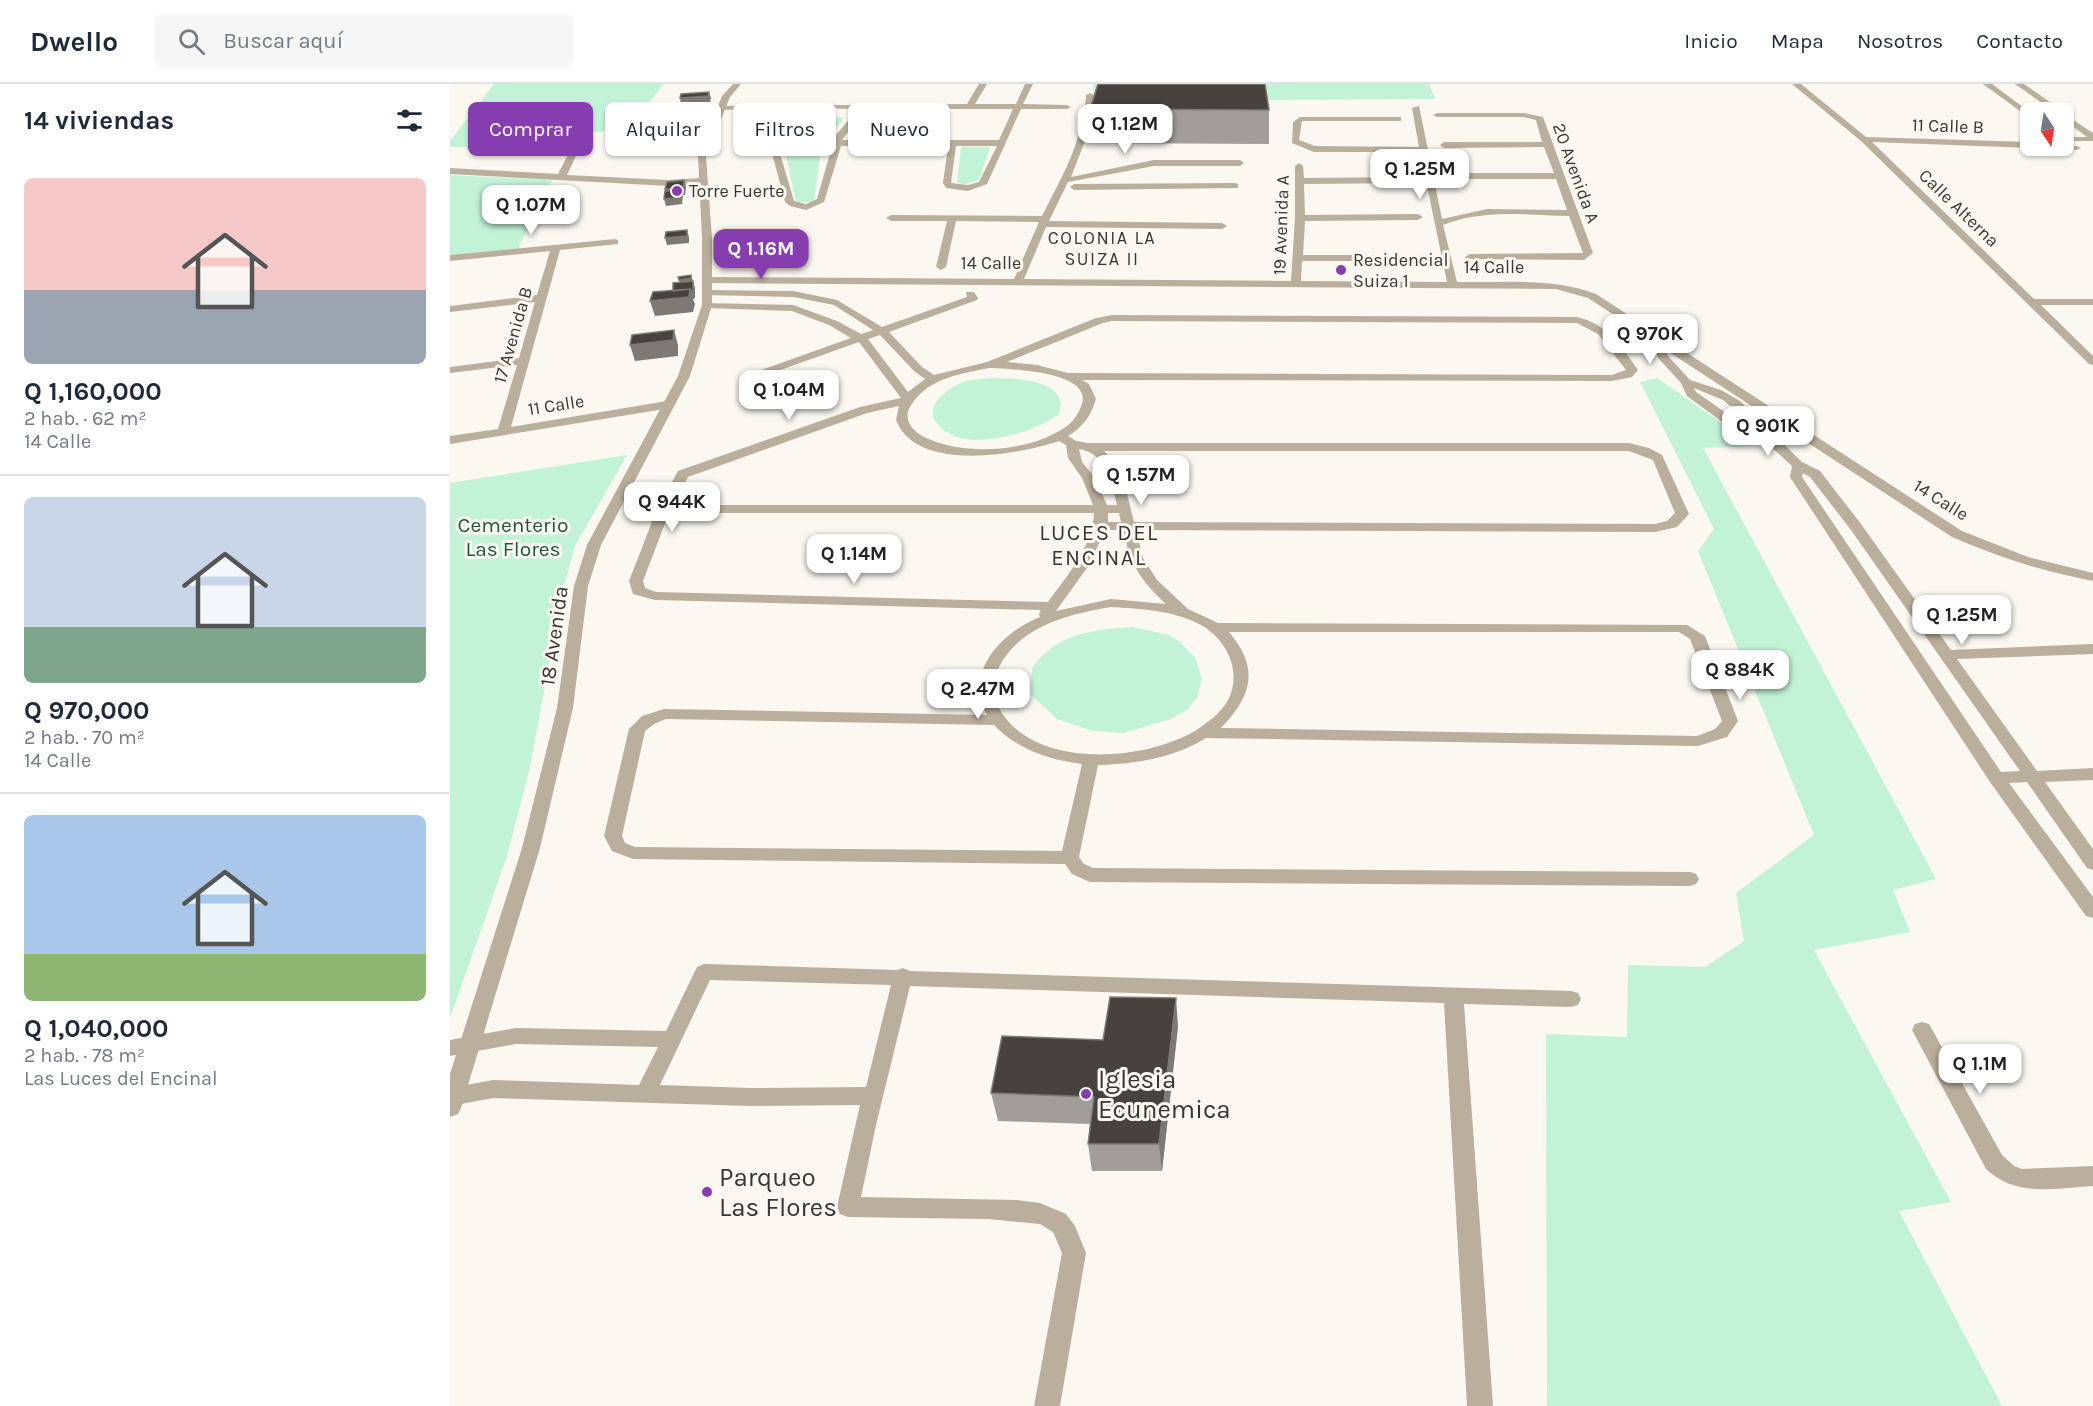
<!DOCTYPE html>
<html lang="es">
<head>
<meta charset="utf-8">
<style>
	:root { --surface:#fff; --page:#f6f6f7; --text:#1f2937; --muted:#747a83; --line:#e0e1e3; --accent:#863daf }
	body { margin:0; font-family:Karla,sans-serif; background:var(--page); color:var(--text); height:100vh; display:flex; flex-direction:column; font-size:22px; white-space:nowrap }
	* { box-sizing:border-box; margin:0 }
	p { font-size:20px; color:var(--muted) }
	.icon { flex:none; width:33px; height:33px; fill:none; stroke:currentColor; stroke-width:2; stroke-linecap:round; stroke-linejoin:round }
	.map { position:relative; flex:1; overflow:hidden }
	.sheet { display:flex; flex-direction:column; background:var(--surface); width:450px }
	.sheet>* { flex:none }
	.banner { position:absolute; left:18px; top:18px; width:570px; height:54px; display:flex; gap:12px }
	.needle { width:39px; rotate:168deg }
	.fabs { position:absolute; left:1570px; top:18px; display:grid; gap:12px }
	.fabs a { display:grid; place-items:center; width:54px; height:54px; border-radius:9px; background:var(--surface); box-shadow:0 2px 4px #0004; font-size:30px }
	.price { position:absolute; translate:-50% -51px; padding:0 14px; border-radius:12px; background:#fff; color:#222; font-size:20px; line-height:39px; filter:drop-shadow(0 2px 3px #0008) }
	.price::after { content:''; position:absolute; left:50%; top:36px; width:18px; height:14px; margin-left:-9px; background:inherit; clip-path:polygon(0 0,100% 0,50% 100%) }
	.price.active { background:var(--accent); color:#fff }
	ul { padding:0; list-style:none }
	li { display:grid; align-content:center; gap:12px; height:318px; padding:0 24px }
	li+li { border-top:2px solid var(--line) }
	li span { display:grid; place-items:center; height:186px; border-radius:9px; color:#555 }
	li>.icon { margin-inline-start:auto }
	span .icon { width:108px; height:108px; fill:#fffc; stroke-width:1 }
	li b { font-size:26px }
	h2 { display:flex; justify-content:space-between; align-items:center; height:72px; padding:0 24px; font-size:26px }
	.chip { padding:0 21px; border-radius:9px; background:var(--surface); box-shadow:0 2px 4px #0004; font-size:21px; line-height:54px }
	.chip.active { background:var(--accent); color:#fff }
	header { display:flex; align-items:center; gap:36px; box-sizing:border-box; height:84px; padding:0 30px; background:var(--surface); border-bottom:2px solid var(--line) }
	header strong { font-size:28px }
	nav { display:flex; gap:33px; margin-inline-start:auto; font-size:21px }
	.search { width:420px; height:54px; background:var(--page); display:flex; align-items:center; gap:15px; box-sizing:border-box; padding:0 21px; border-radius:9px; color:var(--muted); font-size:22px }
	main { display:flex; flex:1; min-height:0 }
	.map>svg:first-child { display:block }
	.green { fill:#c3f3d7 }
	.lines { fill:none; stroke-linecap:round; stroke-linejoin:round }
	.service { fill:#baaf9c; fill-rule:evenodd }
	.minor { fill:#baaf9c; fill-rule:evenodd }
	.tertiary { fill:#baaf9c; fill-rule:evenodd }
	.wall { fill:#a19d98 }
	.shaded-wall { fill:#7d7974 }
	.building { fill:#47423e; stroke:#7d7974; stroke-width:1.5 }
	.poi-dot { fill:#863daf; stroke:#fbf8f1; stroke-width:2 }
	.labels { text-anchor:middle; stroke-width:6; stroke-linejoin:round; paint-order:stroke }
	.far-street-label { font-size:18px; fill:#373634; stroke:#fbf8f1 }
	.far-poi-label { font-size:18px; fill:#373634; stroke:#fbf8f1; text-anchor:start }
	.far-neighbourhood-label { font-size:18px; letter-spacing:1.5px; fill:#373634; stroke:#fbf8f1 }
	.park-label { font-size:21px; fill:#1d563a; stroke:#fbf8f1 }
	.street-label { font-size:21px; fill:#373634; stroke:#fbf8f1 }
	.neighbourhood-label { font-size:22px; letter-spacing:1.5px; fill:#373634; stroke:#fbf8f1 }
	.near-poi-label { font-size:26px; fill:#373634; stroke:#fbf8f1; text-anchor:start }
</style>
</head>
<body>
<header>
<strong>Dwello</strong>
<div class="search"><svg class="icon" aria-label="search" viewBox="0 0 24 24"><circle cx="10" cy="10" r="6"/><path d="M15 15l6 6"/></svg>Buscar aquí</div>
<nav><a>Inicio</a><a>Mapa</a><a>Nosotros</a><a>Contacto</a></nav>
</header>
<main>
<section class="sheet">
<h2>14 viviendas<svg class="icon" aria-label="filters" viewBox="0 0 24 24"><path d="M4 7h16M4 17h16"/><circle cx="9" cy="7" r="2"/><circle cx="15" cy="17" r="2"/></svg></h2>
<ul>
<li><span style="background:linear-gradient(#f6c9c9 60%,#9aa5b1 0)"><svg class="icon" aria-label="home" viewBox="0 0 24 24"><path d="M3 11l9-7 9 7M6 9v11h12V9"/></svg></span><div><b>Q 1,160,000</b><p>2 hab. · 62 m²</p><p>14 Calle</p></div></li>
<li><span style="background:linear-gradient(#c9d6e8 70%,#7fa58c 0)"><svg class="icon" aria-label="home" viewBox="0 0 24 24"><path d="M3 11l9-7 9 7M6 9v11h12V9"/></svg></span><div><b>Q 970,000</b><p>2 hab. · 70 m²</p><p>14 Calle</p></div></li>
<li><span style="background:linear-gradient(#a9c7e8 75%,#8fb573 0)"><svg class="icon" aria-label="home" viewBox="0 0 24 24"><path d="M3 11l9-7 9 7M6 9v11h12V9"/></svg></span><div><b>Q 1,040,000</b><p>2 hab. · 78 m²</p><p>Las Luces del Encinal</p></div></li>
</ul>
</section>
<div class="map">
<svg width="1643" height="1322" viewBox="0 0 1643 1322">
	<rect width="100%" height="100%" fill="#fbf8f1"/>
	<path class="green" d="M44,0h170l-37,46 -64,4 -7,16 -90,-1 2,-2h-18v-6z
		M643,0h336l6,15 -341,2z
		M354,26l28,3v4l12,1 -23,29 -7,55h-18l-10,-47z
		M511,63h29l-11,33 -14,4 -8,-1z
		M0,91l102,5 -33,66 1,3 -70,6z
		M540,294c22,0 81,0 69,36 -26,20 -94,40 -120,12 -19,-20 11,-40 28,-45 7,-2 16,-2 23,-3z
		M1207,294l98,68 -52,2 233,431 -43,11 17,42 -96,18 137,252 -52,9 103,195h-455l-1,-372 81,3 1,-72 77,2 39,-26 -8,-48 78,-58 -116,-284 16,-22 -74,-147z
		M177,371l-52,91 -12,44 -34,182 -22,84 -57,162v-535z
		M683,543l36,8 11,7 16,17 6,20 -5,19 -10,12 -16,9 -48,14 -30,-2 -36,-12 -26,-24 1,-27c24,-34 62,-39 101,-41z"/>
	<g class="lines">
		<path class="service" d="M254,880l193,6 6,-2 7,3 661,20 7,2 3,6 -3,6 -7,2 -107,-3 29,402h-26l-23,-403 -534,-17 -34,139 -15,72 156,3 23,3 26,11 9,12 11,27 -26,153h-26l28,-153 -9,-21 -13,-8 -52,-5 -140,-2 -8,-3 -3,-7 23,-102 -109,1 -258,-8 -43,8v-18l43,-8 146,5 19,-38 -142,-3 -66,12v-16l66,-12 150,3 31,-64zM260,896l181,5 -25,102 -115,1 -91,-3z"/>
		<path class="minor" d="M529,0h8l-12,20h41l9,-20h8l-10,20 44,1 4,2 -4,2h-46l-34,75 -19,7 -22,-3 -3,-5 5,-37h-107l-17,56 -18,8 -16,-4 -5,-4 -12,-45 15,-49 -66,2 -4,-2 4,-2 245,-2zM346,24l62,1 -23,27 -18,63 -11,5 -12,-3 -13,-44zM416,25h147l-14,31h-157zM506,62h41l-18,36 -11,3 -17,-2z
			M1342,0h9l65,53 165,5v4h4l-4,2 -159,-6 162,157h59v6h-52l52,51v9l-4,-1 -228,-223z
			M1533,0h9l39,29v6z
			M1565,0h9l40,28h-9z
			M640,9l4,2 -4,33 -19,49 83,-17h86l4,3 -4,3h-86l-86,16 -19,39 173,2 5,3 -5,3 -176,-2 -22,52 267,2 4,-63v-52l4,-3 4,3 1,12 109,-1 4,3 -4,3 -109,1 1,31 113,-1 5,3 -5,3 -113,1 -2,34h114l5,3 -5,3h-115l-1,20 146,1 -27,-130h-106l-22,-9 1,-21 7,-5h101v4h-99l-3,19 16,6 104,1 -7,-39 7,-2 23,113 45,-10 80,1 -11,-31h-104l-4,-3 4,-3h102l-10,-26 -100,1 -4,-3 4,-3h98l-6,-22 -12,-3h-87l-4,-2 4,-2h87l19,4 50,136 -9,7 -118,-1 -1,-2 5,-3 113,-1 -14,-37c-42,-1 -85,-7 -126,9l14,57c46,1 95,-5 139,12l366,237 66,26 65,16v8c-49,-9 -95,-24 -141,-44l-286,-187 2,6 22,24 31,10 19,11 62,61 18,9 41,53 90,126 142,-6v10l-136,5 80,112 56,-3v12l-48,2 48,67v21l-6,-2 -60,-86 -18,1 84,114v21l-7,-2 -96,-134 -200,-305 2,-11 -39,-36 -32,-9 -34,-25 -6,-13 -22,-24 -5,-10 4,-5 -70,-46 -32,-9 -848,-6 -5,-3 5,-3 306,2 25,-57 -83,-1 -10,46 -5,3 -5,-3 11,-46h-56l-5,-3 5,-3 151,1c20,-39 41,-75 44,-121zM1244,304l29,12 24,20 -18,-5 -33,-23zM1353,389l7,4 41,53 169,241 -19,1 -199,-295z
			M1614,30l29,19v8h-29v-4h23l-23,-17z
			M130,53l4,2 -17,36 101,5 34,-2 4,3 -4,3 -34,2 -218,-12v-6l108,6 18,-35z
			M1614,60l17,3 -4,3 -35,-1 -4,-3z
			M785,99l3,1v4l-164,2 -4,-3 4,-3z
			M165,155l3,1v4l-58,6 -49,177 156,-26 4,1v6l-221,36v-8l48,-7 19,-64 -67,8v-6l69,-9 16,-56 -85,10v-6l87,-11 13,-44 -100,10v-6z
			M258,206l85,1 44,9 45,27 85,-30 -1,-5h8l4,6 -1,2 -88,32 33,35 12,8 53,-13 109,-44 16,-3 465,2c30,7 44,29 61,53l-6,7 -20,4 -530,-1 7,4 7,15c-5,17 -13,28 -28,37l8,5 13,2h540l20,5 13,7 27,59 -12,13 -22,5 -519,-2 7,28 14,22 31,29 30,14 469,2 18,11 33,85 -11,16 -29,9 -492,-8c-32,20 -70,26 -108,27l-19,92 5,7 9,4 597,4 6,2 3,5 -3,5 -6,2 -600,-4 -18,-8 -7,-10 -432,-5 -21,-8 -8,-15 25,-107 13,-13 22,-7 323,6c-24,-43 15,-83 53,-98l-1,-3 2,-4 -386,-10 -22,-6 -4,-13 28,-72 21,-38 182,-64 41,-9 -42,-56 -101,36h-17v-4l12,-1 98,-35 -22,-13 -37,-14 -85,-3 -4,-1v-4l90,2 44,16 24,13 12,-4 -39,-25 -41,-8 -89,-2v-4zM662,237l465,2 21,11 28,36 -14,5 -544,-2 -31,-8 -30,-3 96,-39zM430,251l34,36 11,8 -17,13 -40,-53zM540,284c19,1 102,3 92,36 -3,8 -7,16 -15,22 -34,25 -97,30 -136,14 -13,-5 -26,-14 -23,-29 15,-32 50,-37 82,-43zM449,322l-3,14c20,53 122,35 163,21l7,4 2,13 14,20 11,27h-420l15,-28 179,-64zM629,365c28,5 32,32 38,56h-10l-12,-27 -13,-16zM654,367h525l24,9 22,53 -8,8 -12,3 -521,-2 -13,-52zM219,429h425c-1,33 -27,63 -46,89l-392,-10 -11,-4 -2,-7zM658,429h11l2,9h-13zM655,446h18c8,35 16,49 43,74l-55,-5 -55,12 33,-46zM661,523c30,2 61,3 88,17 27,14 44,47 29,76 -7,13 -21,23 -33,31 -51,30 -160,39 -195,-21 -8,-14 -8,-29 -1,-43 21,-41 70,-53 112,-60zM779,548h450l11,7 32,82 -7,8 -18,7 -476,-8c31,-33 39,-59 8,-96zM216,635l328,6c24,25 55,35 88,39l-20,87 -427,-4 -10,-4 -3,-7 23,-105 9,-7z
			M1472,938l7,2 73,131 12,11 8,3 71,-3v20c-39,2 -76,12 -107,-17l-74,-139 3,-6z"/>
		<path class="tertiary" d="M283,0h8l-11,13 -24,59 6,82v67l-22,71 -89,169 -13,41 -15,122 -33,140 -79,260 -3,6 -8,3v-43l72,-226 35,-140 17,-122 13,-41 91,-169 24,-71v-67l-4,-82 24,-60z"/>
	</g>
	<path class="wall" d="M245,22l2,9 5,6 -2,3h-1l2,6 -10,20 -53,3 -7,-25z
		M640,25l179,1v34l-177,-1z
		M728,942l-16,145h-70l-4,-27 2,-20 -92,-3 -7,-28 112,-53z"/>
	<path class="shaded-wall" d="M259,8l2,6 -1,4 -29,2 -1,-6z
		M245,22l6,24 -10,20 -6,-25z
		M234,96l2,7 -1,8h-2l-1,9 -16,2 -2,-7 3,-3 -2,-7z
		M237,146l2,7v6l-22,2 -2,-7z
		M241,191l4,13v10l-2,1 2,5 -2,8 -38,4 -5,-15 24,-2 -1,-6 17,-2v-2l1,2h2v-6l-12,2 -2,-7 12,-2z
		M224,246l4,15v11l-43,5 -5,-16z
		M726,914l2,28 -16,145 -3,-27z"/>
	<path class="building" d="M648,0h167l4,26 -179,-1z
		M259,8l-1,4 -28,2 1,-4z
		M245,22l-10,19 -54,3 12,-19z
		M234,96l-1,8 -18,1 2,-7z
		M232,106l-1,7 -17,2 1,-8z
		M237,146v6l-22,2 1,-6z
		M241,191v3l-12,2 -1,-3z
		M243,197v10h-2l-1,-2 -17,2v-8z
		M240,205l-1,8 -39,4 3,-9z
		M224,246l-1,10 -43,5 2,-10z
		M660,913l66,1 -17,146h-71l6,-47 -103,-4 11,-57 101,4z"/>
	<g class="poi-dot">
		<circle cx="227" cy="107" r="6"/>
		<circle cx="891" cy="186" r="6"/>
		<circle cx="636" cy="1010" r="6"/>
		<circle cx="257" cy="1108" r="6"/>
	</g>
	<g class="labels">
		<g class="far-street-label">
			<text transform="translate(1498 42) rotate(2)" y="6">11 Calle B</text>
			<text transform="translate(1126 89) rotate(70)" y="6">20 Avenida A</text>
			<text transform="translate(1509 124) rotate(44)" y="6">Calle Alterna</text>
			<text transform="translate(831 141) rotate(-88)" y="6">19 Avenida A</text>
			<text x="541" y="185">14 Calle</text>
			<text x="1044" y="189">14 Calle</text>
			<text transform="translate(63 251) rotate(-74)" y="6">17 Avenida B</text>
			<text transform="translate(106 321) rotate(-9)" y="6">11 Calle</text>
			<text transform="translate(1491 416) rotate(32)" y="6">14 Calle</text>
		</g>
		<g class="far-poi-label">
			<text x="239" y="113">Torre Fuerte</text>
			<text x="903" y="182">Residencial<tspan x="903" dy="21">Suiza 1</tspan></text>
		</g>
		<g class="far-neighbourhood-label">
			<text x="652" y="160">COLONIA LA<tspan x="652" dy="21">SUIZA II</tspan></text>
		</g>
		<g class="park-label">
			<text x="63" y="448">Cementerio<tspan x="63" dy="24">Las Flores</tspan></text>
		</g>
		<g class="street-label">
			<text transform="translate(104 552) rotate(-82)" y="7">18 Avenida</text>
		</g>
		<g class="neighbourhood-label">
			<text x="649" y="456">LUCES DEL<tspan x="649" dy="25">ENCINAL</tspan></text>
		</g>
		<g class="near-poi-label">
			<text x="648" y="1004">Iglesia<tspan x="648" dy="30">Ecunemica</tspan></text>
			<text x="269" y="1102">Parqueo<tspan x="269" dy="30">Las Flores</tspan></text>
		</g>
	</g>
</svg>
<div class="fabs">
<a><svg class="needle" viewBox="-14 -14 28 28"><path d="M0-13l5 13h-10z" fill="#e53935"/><path d="M0 13l5-13h-10z" fill="#747a83"/></svg></a>
</div>
<b class="price" style="left:675px;top:71px">Q 1.12M</b>
<b class="price" style="left:970px;top:116px">Q 1.25M</b>
<b class="price" style="left:81px;top:152px">Q 1.07M</b>
<b class="price active" style="left:311px;top:196px">Q 1.16M</b>
<b class="price" style="left:1200px;top:281px">Q 970K</b>
<b class="price" style="left:339px;top:337px">Q 1.04M</b>
<b class="price" style="left:1318px;top:373px">Q 901K</b>
<b class="price" style="left:691px;top:422px">Q 1.57M</b>
<b class="price" style="left:222px;top:449px">Q 944K</b>
<b class="price" style="left:404px;top:501px">Q 1.14M</b>
<b class="price" style="left:1512px;top:562px">Q 1.25M</b>
<b class="price" style="left:1290px;top:617px">Q 884K</b>
<b class="price" style="left:528px;top:636px">Q 2.47M</b>
<b class="price" style="left:1530px;top:1011px">Q 1.1M</b>
<div class="banner">
<a class="chip active">Comprar</a>
<a class="chip">Alquilar</a>
<a class="chip">Filtros</a>
<a class="chip">Nuevo</a>
</div>
</div>
</main>
</body>
</html>
